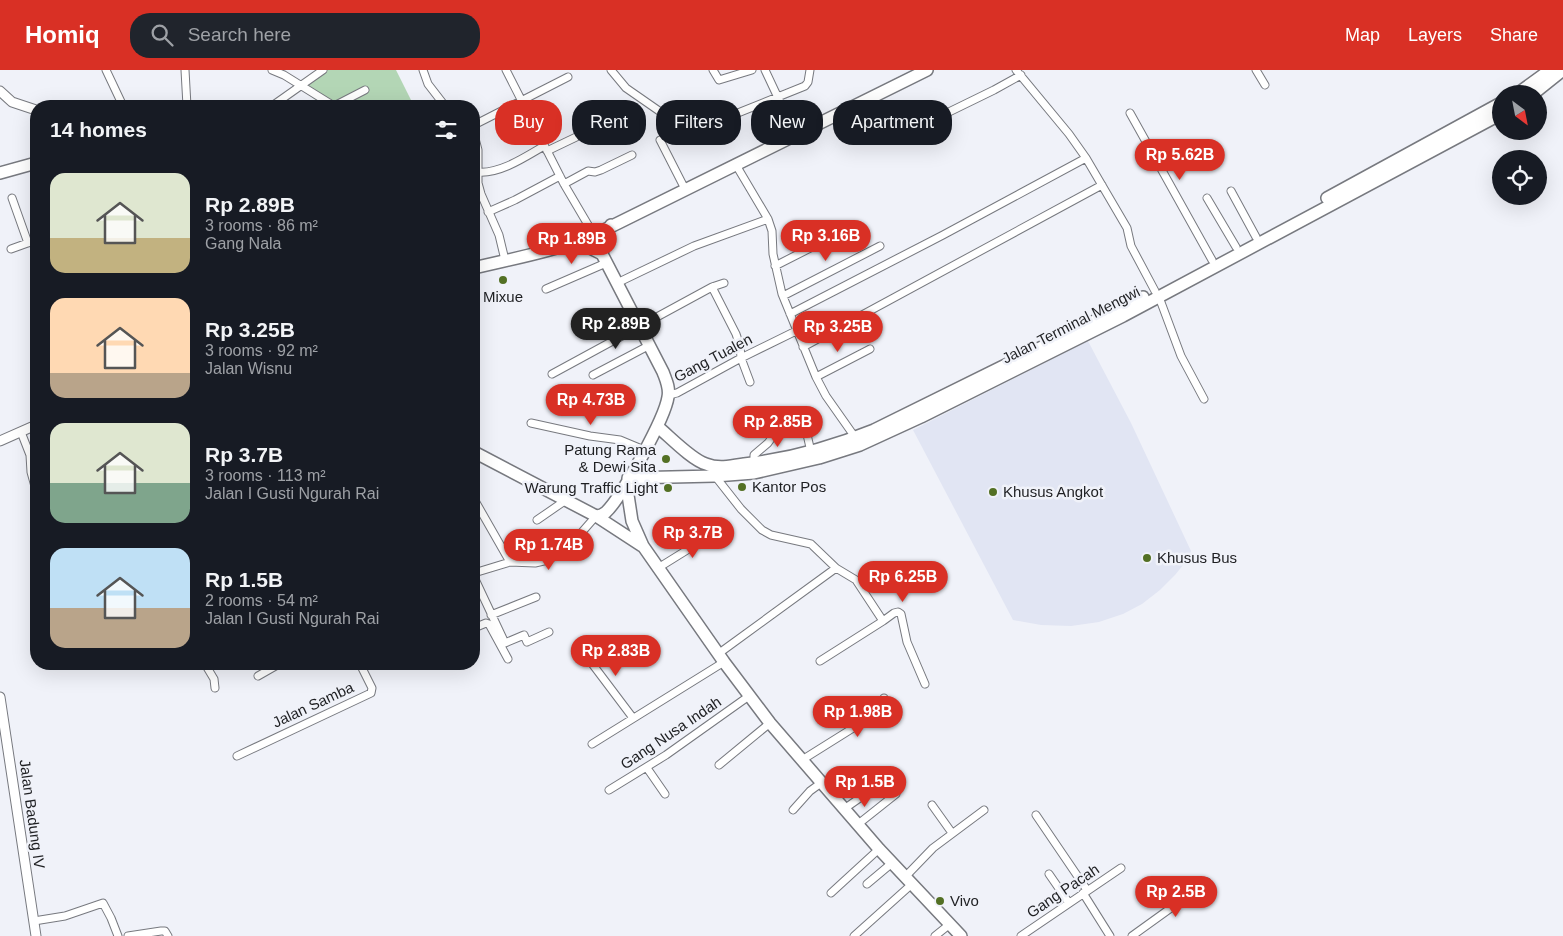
<!DOCTYPE html>
<html lang="en">
<head>
<meta charset="utf-8">
<style>
	:root { --surface:#171b24; --page:#20242c; --text:#f1f3f6; --muted:#9ea1a6; --accent:#d93025 }
	body { margin:0; font-family:Arial,sans-serif; background:var(--page); color:var(--text); height:100vh; display:flex; flex-direction:column; font-size:19px; white-space:nowrap }
	* { box-sizing:border-box; margin:0 }
	p { font-size:16px; color:var(--muted) }
	.icon { flex:none; width:28px; height:28px; fill:none; stroke:currentColor; stroke-width:2; stroke-linecap:round; stroke-linejoin:round }
	.map { position:relative; flex:1; overflow:hidden }
	.drawer { position:absolute; left:30px; top:30px; width:450px; height:570px; display:flex; flex-direction:column; background:var(--surface); border-radius:20px; box-shadow:0 5px 20px #0002 }
	.drawer>* { flex:none }
	.top-card { position:absolute; left:495px; top:30px; width:475px; height:45px; display:flex; gap:10px }
	.needle { width:32px; rotate:148deg }
	.fabs { position:absolute; left:1492px; top:15px; display:grid; gap:10px }
	.fabs a { display:grid; place-items:center; width:55px; height:55px; border-radius:50%; background:var(--surface); box-shadow:0 5px 20px #0002; font-size:25px }
	.price { position:absolute; translate:-50% -42px; padding:0 11px; border-radius:18px; background:var(--accent); color:#fff; font-size:16px; line-height:32px; filter:drop-shadow(0 1px 2px #0008) }
	.price::after { content:''; position:absolute; left:50%; top:30px; width:15px; height:11px; margin-left:-8px; background:inherit; clip-path:polygon(0 0,100% 0,50% 100%) }
	.price.on { background:#222; color:#fff }
	ul { padding:0; list-style:none }
	li { display:flex; align-items:center; gap:15px; height:125px; padding:0 20px }
	li span { display:grid; place-items:center; flex:none; width:140px; height:100px; border-radius:15px; color:#555 }
	li>.icon { margin-inline-start:auto }
	span .icon { width:60px; height:60px; fill:#fffc; stroke-width:1 }
	li b { font-size:21px }
	h2 { display:flex; justify-content:space-between; align-items:center; height:60px; padding:0 20px; font-size:21px }
	.tag { padding:0 18px; border-radius:20px; background:var(--surface); box-shadow:0 5px 20px #0002; font-size:18px; line-height:45px }
	.tag.on { background:var(--accent); color:#fff }
	header { display:flex; align-items:center; gap:30px; box-sizing:border-box; height:70px; padding:0 25px; background:var(--accent); color:#fff }
	header strong { font-size:24px }
	nav { display:flex; gap:28px; margin-inline-start:auto; font-size:18px }
	.search { width:350px; height:45px; background:var(--page); display:flex; align-items:center; gap:12px; box-sizing:border-box; padding:0 18px; border-radius:20px; color:var(--muted); font-size:19px }
	.map>svg:first-child { display:block }
	.built { fill:#e1e5f3 }
	.green { fill:#b3d6b5 }
	.lines { fill:none; stroke-linecap:round; stroke-linejoin:round }
	.minor-casing { stroke:#77797f; stroke-width:9 }
	.tertiary-casing { stroke:#77797f; stroke-width:11 }
	.trunk-casing { stroke:#77797f; stroke-width:14 }
	.minor { stroke:#fff; stroke-width:7 }
	.tertiary { stroke:#fff; stroke-width:9 }
	.trunk { stroke:#fff; stroke-width:11 }
	.poi-dot { fill:#537024; stroke:#f0f2f9; stroke-width:2 }
	.labels { text-anchor:middle; stroke-width:5; stroke-linejoin:round; paint-order:stroke }
	.poi-label { font-size:15px; fill:#1e1f22; stroke:#f0f2f9; text-anchor:start }
	.street-label { font-size:15px; fill:#1e1f22; stroke:#f0f2f9 }
</style>
</head>
<body>
<header>
<strong>Homiq</strong>
<div class="search"><svg class="icon" aria-label="search" viewBox="0 0 24 24"><circle cx="10" cy="10" r="6"/><path d="M15 15l6 6"/></svg>Search here</div>
<nav><a>Map</a><a>Layers</a><a>Share</a></nav>
</header>
<div class="map">
<svg width="1563" height="866" viewBox="0 0 1563 866">
	<rect width="100%" height="100%" fill="#f0f2f9"/>
	<path class="built" d="M1088,271l43,82 60,128 -3,8 -13,16 -15,15 -18,14 -19,10 -24,8 -28,4 -30,-1 -28,-5 -100,-190z"/>
	<path class="green" d="M318,0h78l18,36h-91l-24,-19z"/>
	<g class="lines">
		<g class="minor-casing">
			<path id="minor" d="M106,0l17,36
				M185,0l2,36
				M272,0l12,5 50,31
				M423,0l5,14 17,22
				M506,0l58,114 30,51
				M611,0l15,18 36,25
				M713,0l6,10 33,-10
				M765,0l31,66
				M1016,0l53,64 17,24 41,70 4,18 24,45
				M1256,0l9,15
				M272,36l51,-36
				M334,36l31,-16
				M1130,43l82,147
				M713,53l92,-37 3,-4 2,-12
				M474,55l94,-48
				M910,61l84,-41 27,-15
				M474,65l4,15v33l3,11 18,41 6,25
				M660,70l25,49
				M547,81l71,-34
				M736,95l32,54 4,12 1,23 9,40 34,83 10,19 31,44
				M478,102c22,2 47,-15 66,-26
				M564,114l24,-13 7,1 6,-2 31,-15
				M1231,121l25,46
				M12,128l16,45
				M1207,128l29,49
				M488,142l27,-12 45,-24
				M11,179l25,-9
				M775,196l51,-26
				M617,213l77,-37 74,-27
				M712,217l24,47 4,12 1,12 9,24
				M546,219l60,-26
				M783,226l97,-50
				M1159,227l22,59 23,43
				M790,244l153,-79 143,-77
				M803,277l299,-162
				M552,304l160,-87 12,-4
				M593,305l57,-30
				M816,307l54,-28
				M669,325l8,-2 64,-35 55,-27
				M531,353l59,13 30,4 24,10
				M806,360l5,22
				M21,362l9,23 1,17 5,18
				M754,395v-10l14,-12 5,-7 -4,-15
				M715,406l26,33 21,21 9,5 40,9 25,24 -118,86
				M474,429l36,63
				M537,450l29,-20
				M658,498l58,-36
				M836,498l20,12 27,41 11,-8 4,-1 3,2 6,28 18,42
				M474,503l36,-11 25,1 13,-3 20,-12 28,-32
				M474,507l31,66 19,-8 3,7 22,-10
				M491,545l45,-18
				M474,558l12,-5 3,1 19,35
				M581,579l52,69
				M820,591l63,-40
				M205,594l9,15 1,9
				M258,606l21,-12
				M592,674l132,-82
				M237,686l134,-63 1,-5 -12,-24
				M802,690l75,-47 7,-8v-7
				M719,695l51,-42
				M647,698l18,26
				M609,720l57,-35 83,-59
				M932,735l20,28
				M844,739l30,-21
				M793,740l17,-19 11,-8
				M1036,745l51,75
				M857,755l39,-31
				M1049,804l20,29
				M905,807l28,-29 51,-38
				M867,814l25,-21
				M831,823l48,-44
				M1083,823l27,43
				M34,851l31,-5 38,-13 8,15 7,18
				M128,866l33,-5h4l3,5
				M854,866l58,-52
				M935,866l15,-12
				M1021,866l100,-68
				M1132,866l75,-54"/>
		</g>
		<g class="tertiary-casing">
			<path id="tertiary" d="M0,21l12,11 24,8
				M0,371l36,-16
				M0,627l36,239"/>
		</g>
		<g class="trunk-casing">
			<path id="trunk" d="M1517,24l33,-24
				M1533,24l30,-24
				M0,103l36,-10
				M1327,128l174,-95
				M572,174l16,3 14,7
				M474,198c41,-10 81,-17 120,-33l333,-165
				M658,357c12,10 34,33 48,37 12,5 26,2 38,0 45,-5 88,-17 130,-34l269,-133
				M474,382l122,64 46,30
				M628,408l87,-2 39,-3 65,-15 41,-13 61,-28 202,-101 378,-202
				M628,408v17l4,26 11,25 81,116 46,61 109,126 82,87
				M596,446c4,0 7,-1 10,-4 15,-14 59,-94 62,-115 2,-9 -2,-17 -5,-25l-61,-118 4,-20 5,-9"/>
		</g>
		<use href="#minor" class="minor"/>
		<use href="#tertiary" class="tertiary"/>
		<use href="#trunk" class="trunk"/>
	</g>
	<g class="poi-dot">
		<circle cx="503" cy="210" r="5"/>
		<circle cx="666" cy="389" r="5"/>
		<circle cx="742" cy="417" r="5"/>
		<circle cx="668" cy="418" r="5"/>
		<circle cx="993" cy="422" r="5"/>
		<circle cx="1147" cy="488" r="5"/>
		<circle cx="940" cy="831" r="5"/>
	</g>
	<g class="labels">
		<g class="poi-label">
			<text x="503" y="232" text-anchor="middle">Mixue</text>
			<text x="656" y="385" text-anchor="end">Patung Rama<tspan x="656" dy="17">&amp; Dewi Sita</tspan></text>
			<text x="752" y="422">Kantor Pos</text>
			<text x="658" y="423" text-anchor="end">Warung Traffic Light</text>
			<text x="1003" y="427">Khusus Angkot</text>
			<text x="1157" y="493">Khusus Bus</text>
			<text x="950" y="836">Vivo</text>
		</g>
		<g class="street-label">
			<text transform="translate(1071 255) rotate(-27)" y="5">Jalan Terminal Mengwi</text>
			<text transform="translate(713 288) rotate(-28)" y="5">Gang Tualen</text>
			<text transform="translate(313 635) rotate(-25)" y="5">Jalan Samba</text>
			<text transform="translate(671 663) rotate(-34)" y="5">Gang Nusa Indah</text>
			<text transform="translate(32 744) rotate(82)" y="5">Jalan Badung IV</text>
			<text transform="translate(1063 821) rotate(-34)" y="5">Gang Pacah</text>
		</g>
	</g>
</svg>
<div class="fabs">
<a><svg class="needle" viewBox="-14 -14 28 28"><path d="M0-13l5 13h-10z" fill="#e53935"/><path d="M0 13l5-13h-10z" fill="#9ea1a6"/></svg></a>
<a><svg class="icon" aria-label="locate" viewBox="0 0 24 24"><circle cx="12" cy="12" r="6"/><path d="M12 2v4M12 18v4M2 12h4M18 12h4"/></svg></a>
</div>
<b class="price" style="left:1180px;top:111px">Rp 5.62B</b>
<b class="price" style="left:826px;top:192px">Rp 3.16B</b>
<b class="price" style="left:572px;top:195px">Rp 1.89B</b>
<b class="price on" style="left:616px;top:280px">Rp 2.89B</b>
<b class="price" style="left:838px;top:283px">Rp 3.25B</b>
<b class="price" style="left:591px;top:356px">Rp 4.73B</b>
<b class="price" style="left:778px;top:378px">Rp 2.85B</b>
<b class="price" style="left:693px;top:489px">Rp 3.7B</b>
<b class="price" style="left:549px;top:501px">Rp 1.74B</b>
<b class="price" style="left:903px;top:533px">Rp 6.25B</b>
<b class="price" style="left:616px;top:607px">Rp 2.83B</b>
<b class="price" style="left:858px;top:668px">Rp 1.98B</b>
<b class="price" style="left:865px;top:738px">Rp 1.5B</b>
<b class="price" style="left:1176px;top:848px">Rp 2.5B</b>
<div class="top-card">
<a class="tag on">Buy</a>
<a class="tag">Rent</a>
<a class="tag">Filters</a>
<a class="tag">New</a>
<a class="tag">Apartment</a>
</div>
<section class="drawer">
<h2>14 homes<svg class="icon" aria-label="filters" viewBox="0 0 24 24"><path d="M4 7h16M4 17h16"/><circle cx="9" cy="7" r="2"/><circle cx="15" cy="17" r="2"/></svg></h2>
<ul>
<li><span style="background:linear-gradient(#dfe7d0 65%,#c2b280 0)"><svg class="icon" aria-label="home" viewBox="0 0 24 24"><path d="M3 11l9-7 9 7M6 9v11h12V9"/></svg></span><div><b>Rp 2.89B</b><p>3 rooms · 86 m²</p><p>Gang Nala</p></div></li>
<li><span style="background:linear-gradient(#ffd9b3 75%,#b9a48a 0)"><svg class="icon" aria-label="home" viewBox="0 0 24 24"><path d="M3 11l9-7 9 7M6 9v11h12V9"/></svg></span><div><b>Rp 3.25B</b><p>3 rooms · 92 m²</p><p>Jalan Wisnu</p></div></li>
<li><span style="background:linear-gradient(#dfe7d0 60%,#7fa58c 0)"><svg class="icon" aria-label="home" viewBox="0 0 24 24"><path d="M3 11l9-7 9 7M6 9v11h12V9"/></svg></span><div><b>Rp 3.7B</b><p>3 rooms · 113 m²</p><p>Jalan I Gusti Ngurah Rai</p></div></li>
<li><span style="background:linear-gradient(#bfe0f5 60%,#b9a48a 0)"><svg class="icon" aria-label="home" viewBox="0 0 24 24"><path d="M3 11l9-7 9 7M6 9v11h12V9"/></svg></span><div><b>Rp 1.5B</b><p>2 rooms · 54 m²</p><p>Jalan I Gusti Ngurah Rai</p></div></li>
</ul>
</section>
</div>
</body>
</html>
